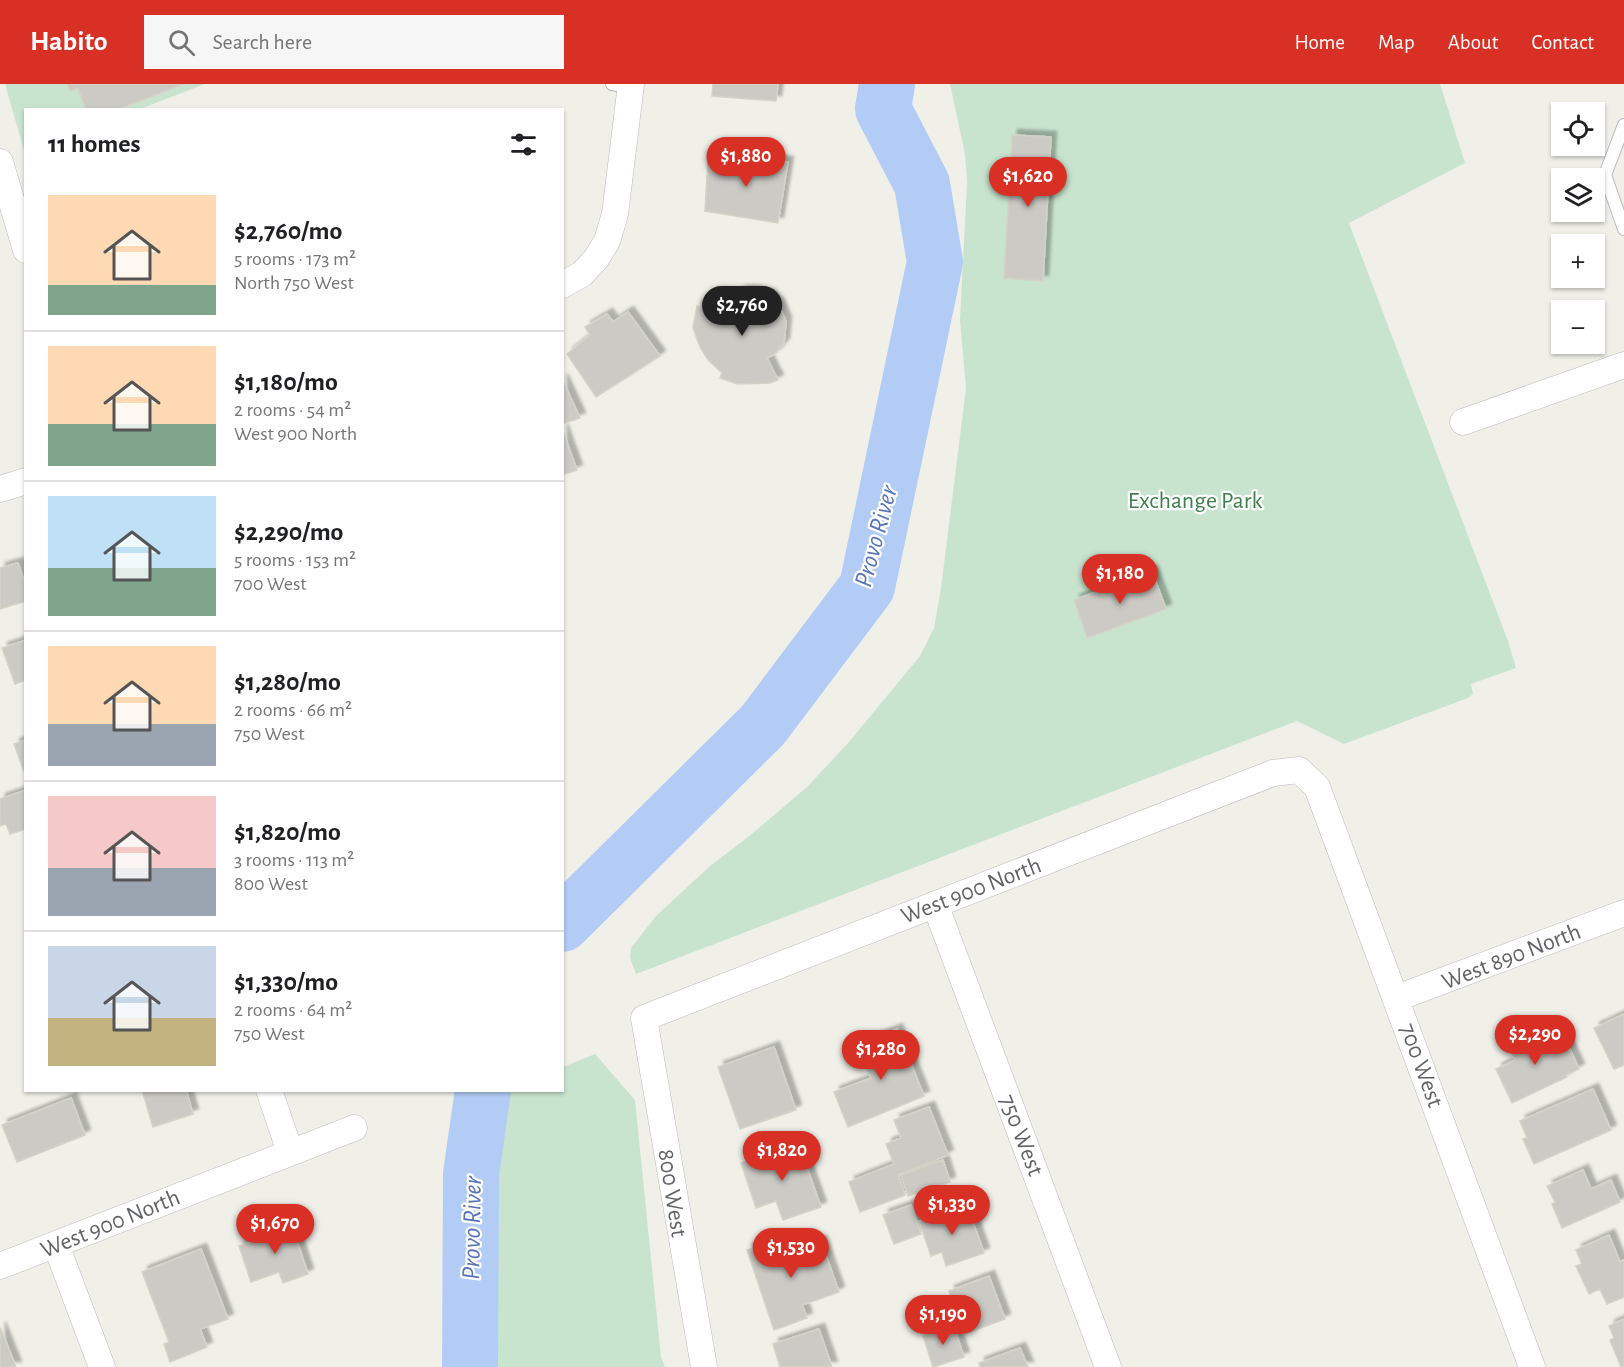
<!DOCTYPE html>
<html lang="en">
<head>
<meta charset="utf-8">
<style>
	:root { --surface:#fff; --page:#f6f6f6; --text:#202124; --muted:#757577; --line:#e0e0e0; --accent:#d93025 }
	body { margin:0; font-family:"Alegreya Sans",sans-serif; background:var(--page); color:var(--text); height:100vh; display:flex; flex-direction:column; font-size:22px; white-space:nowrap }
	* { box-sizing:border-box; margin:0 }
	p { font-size:20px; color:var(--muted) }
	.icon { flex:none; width:33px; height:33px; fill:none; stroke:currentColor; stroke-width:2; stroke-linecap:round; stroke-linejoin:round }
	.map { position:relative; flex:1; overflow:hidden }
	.panel { position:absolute; left:24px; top:24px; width:540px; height:984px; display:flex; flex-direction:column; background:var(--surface); border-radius:0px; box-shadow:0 2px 4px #0004 }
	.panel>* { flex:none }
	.controls { position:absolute; left:1551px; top:18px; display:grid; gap:12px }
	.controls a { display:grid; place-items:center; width:54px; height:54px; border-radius:0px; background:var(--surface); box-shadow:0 2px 4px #0004; font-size:30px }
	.price { position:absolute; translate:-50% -51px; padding:0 14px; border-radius:21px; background:var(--accent); color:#fff; font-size:20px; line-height:39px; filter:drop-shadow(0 2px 3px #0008) }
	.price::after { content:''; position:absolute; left:50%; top:36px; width:18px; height:14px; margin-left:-9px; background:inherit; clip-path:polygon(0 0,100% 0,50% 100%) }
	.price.active { background:#222; color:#fff }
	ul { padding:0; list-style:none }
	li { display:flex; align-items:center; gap:18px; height:150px; padding:0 24px }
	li+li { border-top:2px solid var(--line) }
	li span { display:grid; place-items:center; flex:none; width:168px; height:120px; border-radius:0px; color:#555 }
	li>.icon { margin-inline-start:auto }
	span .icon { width:72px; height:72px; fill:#fffc; stroke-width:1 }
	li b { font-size:26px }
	h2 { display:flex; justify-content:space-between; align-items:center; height:72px; padding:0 24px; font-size:26px }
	header { display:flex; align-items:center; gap:36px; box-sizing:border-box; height:84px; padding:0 30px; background:var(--accent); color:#fff }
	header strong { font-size:28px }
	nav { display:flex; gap:33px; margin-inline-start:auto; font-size:21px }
	.search { width:420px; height:54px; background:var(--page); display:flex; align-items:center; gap:15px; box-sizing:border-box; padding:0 21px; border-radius:0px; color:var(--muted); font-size:22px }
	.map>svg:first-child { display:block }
	.green { fill:#c9e4ce }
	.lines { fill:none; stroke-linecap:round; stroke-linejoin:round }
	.river { stroke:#b3ccf6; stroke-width:56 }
	.building { fill:#cccac5; stroke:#d4d3c8; stroke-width:1.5; filter:url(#shadow) }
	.lane-casing { stroke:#b9b9bd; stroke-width:14 }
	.street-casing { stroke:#b9b9bd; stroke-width:27 }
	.lane { stroke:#fff; stroke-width:12 }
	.street { stroke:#fff; stroke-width:26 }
	.labels { text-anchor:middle; stroke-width:4.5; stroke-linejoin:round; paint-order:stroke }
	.park-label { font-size:24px; fill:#3f7f4e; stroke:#fff }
	.street-label { font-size:24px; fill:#606267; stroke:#fff }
	.water-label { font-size:26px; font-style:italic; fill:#5774b8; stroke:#fff }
</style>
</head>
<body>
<header>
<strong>Habito</strong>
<div class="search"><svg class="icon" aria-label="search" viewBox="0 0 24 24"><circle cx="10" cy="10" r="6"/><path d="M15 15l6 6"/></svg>Search here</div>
<nav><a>Home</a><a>Map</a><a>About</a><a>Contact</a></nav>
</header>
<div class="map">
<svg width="1624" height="1283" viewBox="0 0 1624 1283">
	<defs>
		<filter id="shadow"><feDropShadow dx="5.5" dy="-5.5" stdDeviation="1.5" flood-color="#0004"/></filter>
	</defs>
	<rect width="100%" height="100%" fill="#f0f0e9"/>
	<path class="green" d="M5,0h62l3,7 8,-2 8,20 -60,1 -1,44z
		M184,0h21l-65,25 -23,1z
		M950,0h490l25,79 -116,60 159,418 8,27 -45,16 2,10 -5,4 -124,46 -47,-23 -661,253 -6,-16 1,-10 25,-32 54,-50 38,-29 59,-50 42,-45 71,-86 14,-28 7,-40 25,-200 -6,-68 7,-138 -2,-28z
		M595,970l40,46 26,257 4,10h-179l1,-117 12,-159 63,-1 1,-23z"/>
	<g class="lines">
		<path class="river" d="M562,840l201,-199 104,-138 68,-325 -13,-78 -39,-75 4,-25
			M470,1283l1,-193 12,-84"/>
	</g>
	<path class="building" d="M67,0h117l-67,26h-31l-8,-21 -8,2z
		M713,0h65l-2,17 -64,-5z
		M1012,51l39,2 -8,144 -39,-3z
		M708,73l80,5 -10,61 -73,-12z
		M742,207h11l16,4 10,10 7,17 -2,21 -8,10 -9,5 11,22 -8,3 -33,1 -17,-6 2,-5 -14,-13 -8,-13 -7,-19 4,-22 24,5 5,-12z
		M628,228l32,44 -64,41 -29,-43 23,-19 -5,-8 22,-13 6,8z
		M562,295l18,39 -18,6z
		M562,345l15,41 -15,5z
		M18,479l8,24v14l-26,8v-41z
		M1152,487l14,38 -79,29 -13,-38z
		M26,556v40l-11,4 -13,-36z
		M26,656v37l-12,-33z
		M26,706v39l-16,5 -4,-10 -6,2v-27z
		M1624,930v51l-10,4 -20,-41z
		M1546,944l10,22 12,-5 11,24 -13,6 1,2 -55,26 -16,-34 19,-9 -7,-15z
		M897,945l27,67 -76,31 -14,-35 37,-14 -14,-33z
		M774,963l22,63 -56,19 -22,-62z
		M1593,1005l18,41 -77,34 -11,-25 4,-1 -7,-17z
		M142,1006h44l7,24 -40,13z
		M71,1014l14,37 -68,27 -15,-37z
		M929,1023l19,48 -50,20 7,20 -45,17 -11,-30 45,-18 -8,-20 15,-6 -7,-18z
		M798,1059l23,64 -38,13 -7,-19 -20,7 -15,-45z
		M943,1076l7,22 -42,14 -7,-21z
		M1583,1086l8,19 20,-9 9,22 -58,26 -10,-24 3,-2 -8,-16z
		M911,1121l10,29 -27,10 -11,-29z
		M967,1121l17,48 -38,13 -4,-14 -11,4 -12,-35z
		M290,1136l18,54 -25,9 -4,-11 -28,10 -12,-36 33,-11 -3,-7z
		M1609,1151l11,27 4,-2v37l-17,7 -7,-15 -11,5 -13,-28 6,-2 -6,-14z
		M782,1154l5,15 34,-12 18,51 -37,13 5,13 -33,12 -27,-80z
		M201,1165l27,70 -28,10 7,18 -37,15 -6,-18 5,-2 -27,-70z
		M989,1192l16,43 -41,15 -15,-43z
		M1624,1235v48h-3l-11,-27 4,-2 -5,-12z
		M953,1241l11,32 -31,10 -10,-31z
		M0,1243l16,40h-16z
		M819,1245l13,38h-52l-7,-23z
		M1020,1264l8,19h-48l-1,-4z"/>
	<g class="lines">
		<g class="lane-casing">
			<path id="lane" d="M612,0l18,3
				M1624,41l-19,50 19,54"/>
		</g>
		<g class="street-casing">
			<path id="street" d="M0,78l26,88
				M562,201l20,-11 14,-15 11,-18 8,-27 16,-130
				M1463,338l161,-57
				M0,405l26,-8
				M935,820l173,463
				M1397,914l227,-85
				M269,1006l21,62
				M56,1161l46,122
				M0,1182l354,-138
				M704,1283l-60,-349 629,-245 26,-3 18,17 215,580"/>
		</g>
		<use href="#lane" class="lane"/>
		<use href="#street" class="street"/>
	</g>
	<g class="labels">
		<g class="park-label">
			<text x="1195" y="424">Exchange Park</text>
		</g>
		<g class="street-label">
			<text transform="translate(971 806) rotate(-21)" y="8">West 900 North</text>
			<text transform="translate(1511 872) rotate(-21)" y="8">West 890 North</text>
			<text transform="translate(1422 981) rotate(70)" y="8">700 West</text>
			<text transform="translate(1022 1051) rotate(69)" y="8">750 West</text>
			<text transform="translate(673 1109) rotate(81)" y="8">800 West</text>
			<text transform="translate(110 1139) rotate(-22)" y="8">West 900 North</text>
		</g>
		<g class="water-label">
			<text transform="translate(875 452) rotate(-75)" y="9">Provo River</text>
			<text transform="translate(471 1144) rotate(-89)" y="9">Provo River</text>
		</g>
	</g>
</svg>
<div class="controls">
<a><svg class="icon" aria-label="locate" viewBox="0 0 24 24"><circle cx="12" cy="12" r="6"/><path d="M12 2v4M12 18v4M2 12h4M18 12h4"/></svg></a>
<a><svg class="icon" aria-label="layers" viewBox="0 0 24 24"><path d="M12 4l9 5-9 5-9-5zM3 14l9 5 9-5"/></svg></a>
<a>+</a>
<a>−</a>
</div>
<b class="price" style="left:746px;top:104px">$1,880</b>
<b class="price" style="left:1028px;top:124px">$1,620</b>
<b class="price active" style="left:742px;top:253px">$2,760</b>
<b class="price" style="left:1120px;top:521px">$1,180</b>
<b class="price" style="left:1535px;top:982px">$2,290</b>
<b class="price" style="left:881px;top:997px">$1,280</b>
<b class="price" style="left:782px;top:1098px">$1,820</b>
<b class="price" style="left:952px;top:1152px">$1,330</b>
<b class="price" style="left:275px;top:1171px">$1,670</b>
<b class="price" style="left:791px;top:1195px">$1,530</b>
<b class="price" style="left:943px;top:1262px">$1,190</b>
<section class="panel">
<h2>11 homes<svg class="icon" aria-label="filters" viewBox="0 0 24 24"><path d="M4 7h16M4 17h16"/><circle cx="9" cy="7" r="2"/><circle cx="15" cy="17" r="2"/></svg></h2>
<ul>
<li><span style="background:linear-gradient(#ffd9b3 75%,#7fa58c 0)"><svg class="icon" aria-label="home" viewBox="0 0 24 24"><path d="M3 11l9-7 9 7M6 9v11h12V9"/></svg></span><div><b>$2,760/mo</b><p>5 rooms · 173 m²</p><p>North 750 West</p></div></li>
<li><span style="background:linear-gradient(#ffd9b3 65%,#7fa58c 0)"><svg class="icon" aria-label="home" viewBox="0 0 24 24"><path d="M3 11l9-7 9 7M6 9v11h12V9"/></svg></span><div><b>$1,180/mo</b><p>2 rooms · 54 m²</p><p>West 900 North</p></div></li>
<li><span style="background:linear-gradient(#bfe0f5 60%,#7fa58c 0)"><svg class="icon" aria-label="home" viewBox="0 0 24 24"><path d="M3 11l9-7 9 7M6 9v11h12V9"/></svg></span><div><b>$2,290/mo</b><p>5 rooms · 153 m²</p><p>700 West</p></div></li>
<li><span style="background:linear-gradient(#ffd9b3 65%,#9aa5b1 0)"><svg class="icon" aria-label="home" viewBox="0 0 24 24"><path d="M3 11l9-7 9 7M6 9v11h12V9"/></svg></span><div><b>$1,280/mo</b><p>2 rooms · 66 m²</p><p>750 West</p></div></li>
<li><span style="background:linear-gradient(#f6c9c9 60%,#9aa5b1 0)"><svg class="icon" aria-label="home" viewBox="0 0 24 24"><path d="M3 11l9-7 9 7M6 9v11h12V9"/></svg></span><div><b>$1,820/mo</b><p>3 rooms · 113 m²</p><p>800 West</p></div></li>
<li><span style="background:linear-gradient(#c9d6e8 60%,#c2b280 0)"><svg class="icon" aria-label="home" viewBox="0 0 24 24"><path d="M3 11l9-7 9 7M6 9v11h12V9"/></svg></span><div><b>$1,330/mo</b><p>2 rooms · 64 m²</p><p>750 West</p></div></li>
</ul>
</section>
</div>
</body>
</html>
